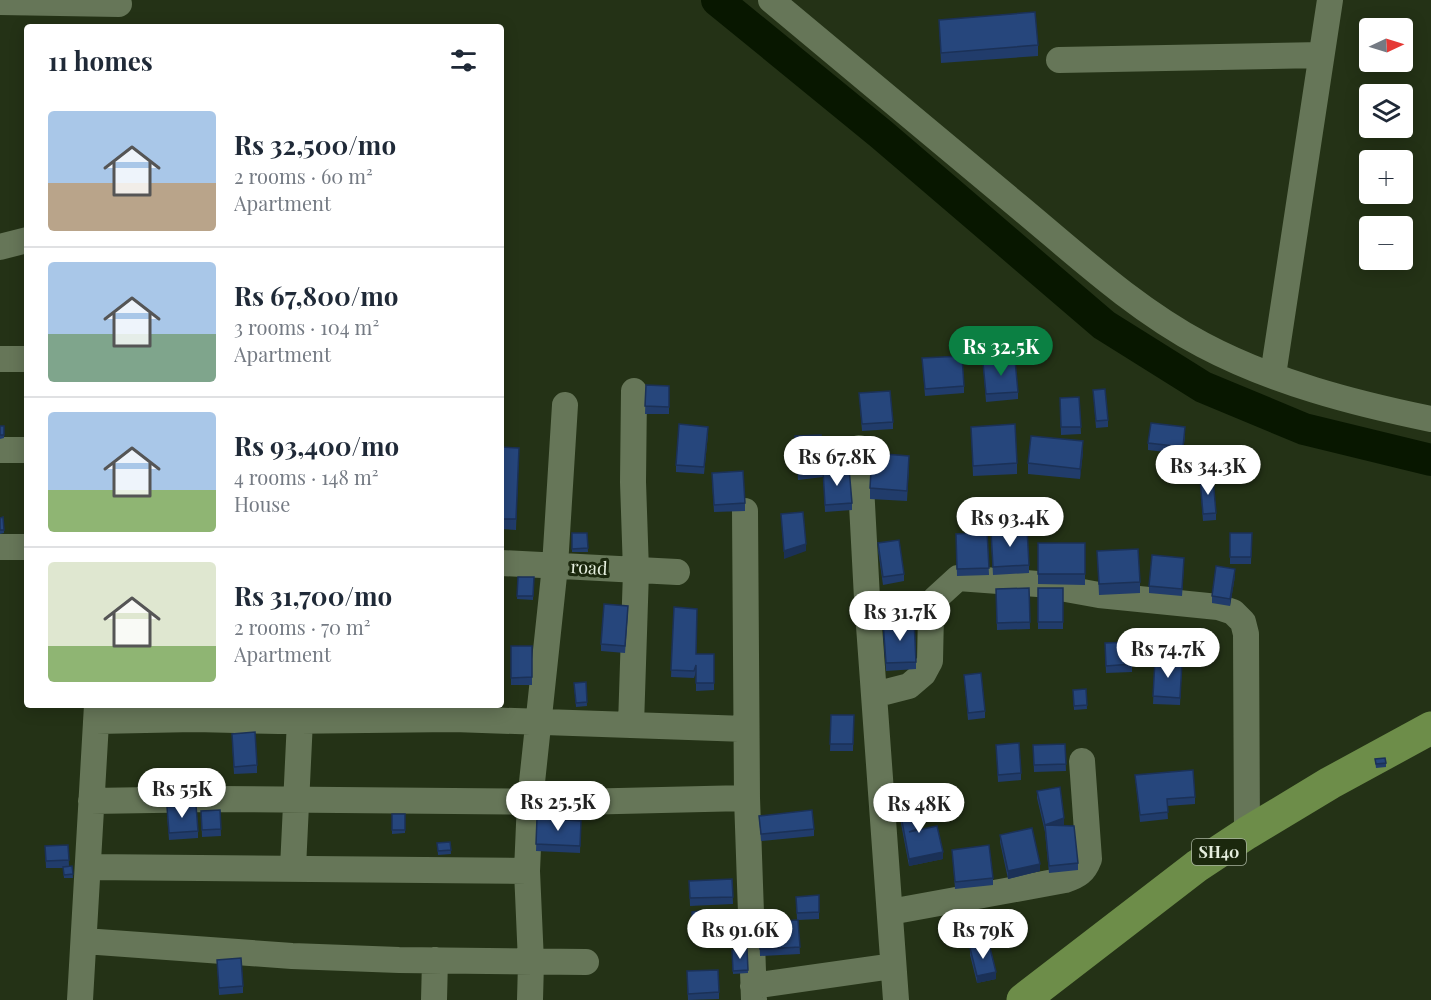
<!DOCTYPE html>
<html lang="en">
<head>
<meta charset="utf-8">
<style>
	:root { --surface:#fff; --page:#f6f6f7; --text:#1f2937; --muted:#747a83; --line:#e0e1e3; --accent:#0b8043 }
	body { margin:0; font-family:"Playfair Display",serif; background:var(--page); color:var(--text); height:100vh; display:flex; flex-direction:column; font-size:22px; white-space:nowrap }
	* { box-sizing:border-box; margin:0 }
	p { font-size:20px; color:var(--muted) }
	.icon { flex:none; width:33px; height:33px; fill:none; stroke:currentColor; stroke-width:2; stroke-linecap:round; stroke-linejoin:round }
	.map { position:relative; flex:1; overflow:hidden }
	.details { position:absolute; left:24px; top:24px; width:480px; height:684px; display:flex; flex-direction:column; background:var(--surface); border-radius:6px; box-shadow:0 3px 15px #0003 }
	.details>* { flex:none }
	.needle { width:39px; rotate:86deg }
	.controls { position:absolute; left:1359px; top:18px; display:grid; gap:12px }
	.controls a { display:grid; place-items:center; width:54px; height:54px; border-radius:6px; background:var(--surface); box-shadow:0 3px 15px #0003; font-size:30px }
	.price { position:absolute; translate:-50% -51px; padding:0 14px; border-radius:21px; background:#fff; color:#222; font-size:20px; line-height:39px; filter:drop-shadow(0 2px 3px #0008) }
	.price::after { content:''; position:absolute; left:50%; top:36px; width:18px; height:14px; margin-left:-9px; background:inherit; clip-path:polygon(0 0,100% 0,50% 100%) }
	.price.on { background:var(--accent); color:#fff }
	ul { padding:0; list-style:none }
	li { display:flex; align-items:center; gap:18px; height:150px; padding:0 24px }
	li+li { border-top:2px solid var(--line) }
	li span { display:grid; place-items:center; flex:none; width:168px; height:120px; border-radius:6px; color:#555 }
	li>.icon { margin-inline-start:auto }
	span .icon { width:72px; height:72px; fill:#fffc; stroke-width:1 }
	li b { font-size:26px }
	h2 { display:flex; justify-content:space-between; align-items:center; height:72px; padding:0 24px; font-size:26px }
	.map>svg:first-child { display:block }
	.lines { fill:none; stroke-linecap:round; stroke-linejoin:round }
	.river { stroke:#081700; stroke-width:32 }
	.minor { stroke:#667658; stroke-width:26 }
	.major { stroke:#6d8d49; stroke-width:33 }
	.wall { fill:#213c6b }
	.shaded-wall { fill:#1b3157 }
	.building { fill:#26467c; stroke:#1b3157; stroke-width:1.5 }
	.labels { text-anchor:middle; stroke-width:6; stroke-linejoin:round; paint-order:stroke }
	.shield { fill:#1b280d; stroke:#a8b39f; stroke-width:1.5 }
	.shield-label { font-size:16px; font-weight:bold; fill:#e5eede }
	.street-label { font-size:18px; fill:#e5eede; stroke:#1b280d }
</style>
</head>
<body>
<div class="map">
<svg width="1431" height="1000" viewBox="0 0 1431 1000">
	<rect width="100%" height="100%" fill="#243216"/>
	<g class="lines">
		<path class="river" d="M717,0l164,134 223,191 99,62 101,42 127,31"/>
		<path class="minor" d="M771,0c82,69 165,137 247,206 59,49 117,103 185,139 70,37 150,58 228,74
			M0,2l119,2
			M1059,60l262,-5
			M0,247l27,-7
			M0,359h27
			M1273,375l57,-375
			M859,448l8,150 29,402
			M0,450h27
			M745,511l2,287 7,202
			M0,547h27
			M501,563l176,9
			M874,695l35,-9 14,-12 7,-13 1,-48 4,-14 23,-21 80,6 61,11 119,12 15,5 10,10 3,12 1,199
			M96,721l99,-2 84,2 175,-2 292,10
			M631,725l5,-154 -3,-89 1,-91
			M91,801l123,-2 362,3 171,-4
			M88,867l439,4
			M293,868l7,-148
			M890,912l175,-32c13,-4 19,-8 24,-21l-7,-98
			M84,941l208,15 107,4 187,2
			M753,986l140,-20
			M80,1000l17,-295
			M434,1000l1,-40
			M530,1000l1,-38 -4,-91 3,-70 25,-235 10,-161"/>
		<path class="major" d="M1023,1000l174,-134 50,-33 83,-50 101,-55"/>
	</g>
	<path class="wall" d="M939,20l99,25v11l-97,7z
		M922,358l42,28v7l-39,3z
		M983,363l35,29v7l-32,3z
		M646,385l23,1v28h-24z
		M1093,390l15,30v7l-12,1z
		M859,393l34,29v7l-31,2z
		M1079,397l2,37 -20,1 -1,-37z
		M0,426h4v12l-4,1z
		M971,427l46,36v11l-44,2z
		M708,434l-4,40 -28,-2v-7z
		M821,435l2,42 -25,3 -3,-44z
		M1185,435l-2,19 -35,-4v-7z
		M501,447l18,1 -3,82 -15,-1z
		M1083,452l-3,27 -52,-5v-11z
		M909,466l-2,35 -37,-2v-11z
		M823,470l29,33v7l-27,2z
		M1200,479l16,34v7l-13,1z
		M712,480l33,23v8l-31,1z
		M3,517l1,16 -4,1v-16z
		M987,532l2,43 -32,1 -1,-42z
		M572,533h15l1,19h-16z
		M1230,533h22l-1,31h-21z
		M991,538l38,27v8l-36,2z
		M878,543l26,31v7l-21,4 -5,-35z
		M1038,543h47v42l-47,-1z
		M1097,551l43,31v11l-41,2z
		M1184,565l-2,31 -33,-3v-7z
		M1235,576l-5,30 -18,-3v-7z
		M518,577h16l-1,23 -16,-1z
		M1029,588l1,41 -33,1 -1,-41z
		M1038,588h25v41h-25z
		M674,607l22,47h18v36l-18,1v-19l-2,6 -23,-1z
		M628,613l-3,40 -24,-2v-7z
		M883,629l33,33v7l-30,2z
		M511,646h21v39h-21z
		M1105,650l27,14v8l-26,1z
		M1155,660l27,2 -2,43 -27,-1z
		M964,675l21,36v7l-17,2z
		M586,682l1,24 -11,1 -2,-24z
		M1086,689l1,20 -13,1 -1,-20z
		M831,715h23l-1,36h-23z
		M232,741l25,24v8l-23,1z
		M1065,744l1,27 -32,1 -1,-27z
		M996,745l25,28v7l-23,2z
		M1375,759l11,4v4l-10,1z
		M1135,775l60,22v7l-28,2 1,13 -28,3z
		M1037,791l41,72v7l-29,3 -4,-41 -8,-34z
		M545,803l28,2 -1,15 -28,-2z
		M899,805l44,54 -34,7 -10,-53z
		M220,810l1,26 -19,1 -1,-26z
		M167,814l31,17v7l-29,2z
		M392,814h13v19l-13,1z
		M759,816l55,13v7l-53,5z
		M537,818l44,3 -1,32 -44,-2z
		M1000,835l40,36 -32,8 -8,-37z
		M450,842l1,12 -13,1 -1,-12z
		M68,845l1,21h3l1,12h-9l-1,-10h-17l-1,-22z
		M952,850l41,28v7l-38,4z
		M732,879l1,25 -43,2 -1,-25z
		M819,895v24l-21,1 2,34 -40,2 -1,-27 38,-9 -1,-23z
		M700,911l1,16h-9v-15z
		M970,948l26,31 -19,4 -7,-28z
		M747,949l1,24 -15,1 -1,-24z
		M217,960l26,26v7l-24,2z
		M687,979l32,13v7l-31,1z"/>
	<path class="shaded-wall" d="M1083,441v11l-3,27v-10z
		M806,544v7l-22,8v-8z
		M1235,569v7l-5,30v-7z
		M1064,818v8l-19,-1z
		M943,852v7l-34,7v-7z
		M1040,864v7l-32,8v-8z
		M996,972v7l-19,4v-7z"/>
	<path class="building" d="M1035,12l3,33 -97,8 -2,-33z
		M962,356l2,30 -39,3 -3,-31z
		M1015,360l3,32 -32,2 -3,-31z
		M646,385l23,1v21l-24,-1z
		M1105,389l3,31 -12,1 -3,-31z
		M890,391l3,31 -31,2 -3,-31z
		M1079,397l2,30h-20l-1,-29z
		M1151,423l34,4 -2,20 -35,-4z
		M679,424l29,3 -4,40 -28,-2z
		M1015,424l2,39 -44,3 -2,-39z
		M0,426h4v9h-4z
		M821,435l2,35 -25,3 -3,-37z
		M1031,436l52,5 -3,28 -52,-6z
		M501,447l18,1 -3,71h-15z
		M872,453l37,3 -2,35 -37,-3z
		M849,468l3,35 -27,2 -2,-35z
		M743,471l2,32 -31,2 -2,-32z
		M1213,478l3,35 -13,1 -3,-35z
		M803,512l3,32 -22,7 -3,-37z
		M3,517l1,13h-4v-12z
		M1027,529l2,36 -36,2 -2,-36z
		M987,532l2,36 -32,1 -1,-35z
		M572,533h15l1,15 -16,1z
		M1230,533h22l-1,24h-21z
		M899,540l5,34 -21,3 -5,-34z
		M1038,543h47v31h-47z
		M1138,549l2,33 -41,2 -2,-33z
		M1152,555l32,3 -2,31 -33,-3z
		M1216,566l19,3 -5,30 -18,-3z
		M518,577h16l-1,19h-16z
		M1029,588l1,34 -33,1 -1,-34z
		M1038,588h25v34h-25z
		M604,604l24,2 -3,40 -24,-2z
		M674,607l23,2 -1,45h18v29h-18v-18l-2,6 -23,-1z
		M914,620l2,42 -30,1 -3,-41z
		M1131,642l1,22 -26,2 -1,-23z
		M511,646h21v31l-21,1z
		M1155,660l27,2 -2,36 -27,-2z
		M981,673l4,38 -17,2 -4,-38z
		M586,682l1,20 -11,1 -2,-20z
		M1086,689l1,16 -13,1 -1,-16z
		M831,715h23l-1,29h-23z
		M255,732l2,33 -23,2 -2,-33z
		M1019,743l2,30 -23,2 -2,-30z
		M1065,744l1,20 -32,1 -1,-20z
		M1385,758l1,5 -10,1 -1,-5z
		M1193,770l2,27 -28,2 1,13 -28,3 -5,-40z
		M1060,787l4,31 -19,7 29,1 4,37 -29,3 -4,-41 -8,-34z
		M545,803l28,2 -1,11 -28,-2z
		M918,803l2,25 -11,4 28,-6 6,26 -34,7 -10,-54z
		M196,805l2,26 -29,2 -2,-26z
		M220,810l1,19 -19,1 -1,-19z
		M812,810l2,19 -53,5 -2,-18z
		M392,814h13v16h-13z
		M537,818l44,3 -1,25 -44,-2z
		M1032,828l8,36 -32,7 -8,-36z
		M450,842l1,8 -13,1 -1,-8z
		M68,845l1,15 -23,1 -1,-15z
		M989,845l4,33 -38,4 -3,-32z
		M72,866l1,8 -9,1 -1,-8z
		M732,879l1,18 -43,1 -1,-17z
		M819,895v17l-22,1 -1,-16z
		M700,911l1,12h-9v-11z
		M798,920l2,27 -40,2 -1,-27z
		M989,944l7,28 -19,4 -7,-28z
		M747,949l1,21 -15,1 -1,-21z
		M241,958l2,28 -24,2 -2,-28z
		M718,970l1,22 -31,2 -1,-23z"/>
	<g class="labels">
		<rect class="shield" x="1192" y="839" width="54" height="26" rx="4.5"/>
		<g class="shield-label">
			<text x="1219" y="858">SH40</text>
		</g>
		<g class="street-label">
			<text transform="translate(589 568) rotate(3)" y="6">road</text>
		</g>
	</g>
</svg>
<div class="controls">
<a><svg class="needle" viewBox="-14 -14 28 28"><path d="M0-13l5 13h-10z" fill="#e53935"/><path d="M0 13l5-13h-10z" fill="#747a83"/></svg></a>
<a><svg class="icon" aria-label="layers" viewBox="0 0 24 24"><path d="M12 4l9 5-9 5-9-5zM3 14l9 5 9-5"/></svg></a>
<a>+</a>
<a>−</a>
</div>
<b class="price on" style="left:1001px;top:377px">Rs 32.5K</b>
<b class="price" style="left:837px;top:487px">Rs 67.8K</b>
<b class="price" style="left:1208px;top:496px">Rs 34.3K</b>
<b class="price" style="left:1010px;top:548px">Rs 93.4K</b>
<b class="price" style="left:900px;top:642px">Rs 31.7K</b>
<b class="price" style="left:1168px;top:679px">Rs 74.7K</b>
<b class="price" style="left:182px;top:819px">Rs 55K</b>
<b class="price" style="left:558px;top:832px">Rs 25.5K</b>
<b class="price" style="left:919px;top:834px">Rs 48K</b>
<b class="price" style="left:740px;top:960px">Rs 91.6K</b>
<b class="price" style="left:983px;top:960px">Rs 79K</b>
<section class="details">
<h2>11 homes<svg class="icon" aria-label="filters" viewBox="0 0 24 24"><path d="M4 7h16M4 17h16"/><circle cx="9" cy="7" r="2"/><circle cx="15" cy="17" r="2"/></svg></h2>
<ul>
<li><span style="background:linear-gradient(#a9c7e8 60%,#b9a48a 0)"><svg class="icon" aria-label="home" viewBox="0 0 24 24"><path d="M3 11l9-7 9 7M6 9v11h12V9"/></svg></span><div><b>Rs 32,500/mo</b><p>2 rooms · 60 m²</p><p>Apartment</p></div></li>
<li><span style="background:linear-gradient(#a9c7e8 60%,#7fa58c 0)"><svg class="icon" aria-label="home" viewBox="0 0 24 24"><path d="M3 11l9-7 9 7M6 9v11h12V9"/></svg></span><div><b>Rs 67,800/mo</b><p>3 rooms · 104 m²</p><p>Apartment</p></div></li>
<li><span style="background:linear-gradient(#a9c7e8 65%,#8fb573 0)"><svg class="icon" aria-label="home" viewBox="0 0 24 24"><path d="M3 11l9-7 9 7M6 9v11h12V9"/></svg></span><div><b>Rs 93,400/mo</b><p>4 rooms · 148 m²</p><p>House</p></div></li>
<li><span style="background:linear-gradient(#dfe7d0 70%,#8fb573 0)"><svg class="icon" aria-label="home" viewBox="0 0 24 24"><path d="M3 11l9-7 9 7M6 9v11h12V9"/></svg></span><div><b>Rs 31,700/mo</b><p>2 rooms · 70 m²</p><p>Apartment</p></div></li>
</ul>
</section>
</div>
</body>
</html>
